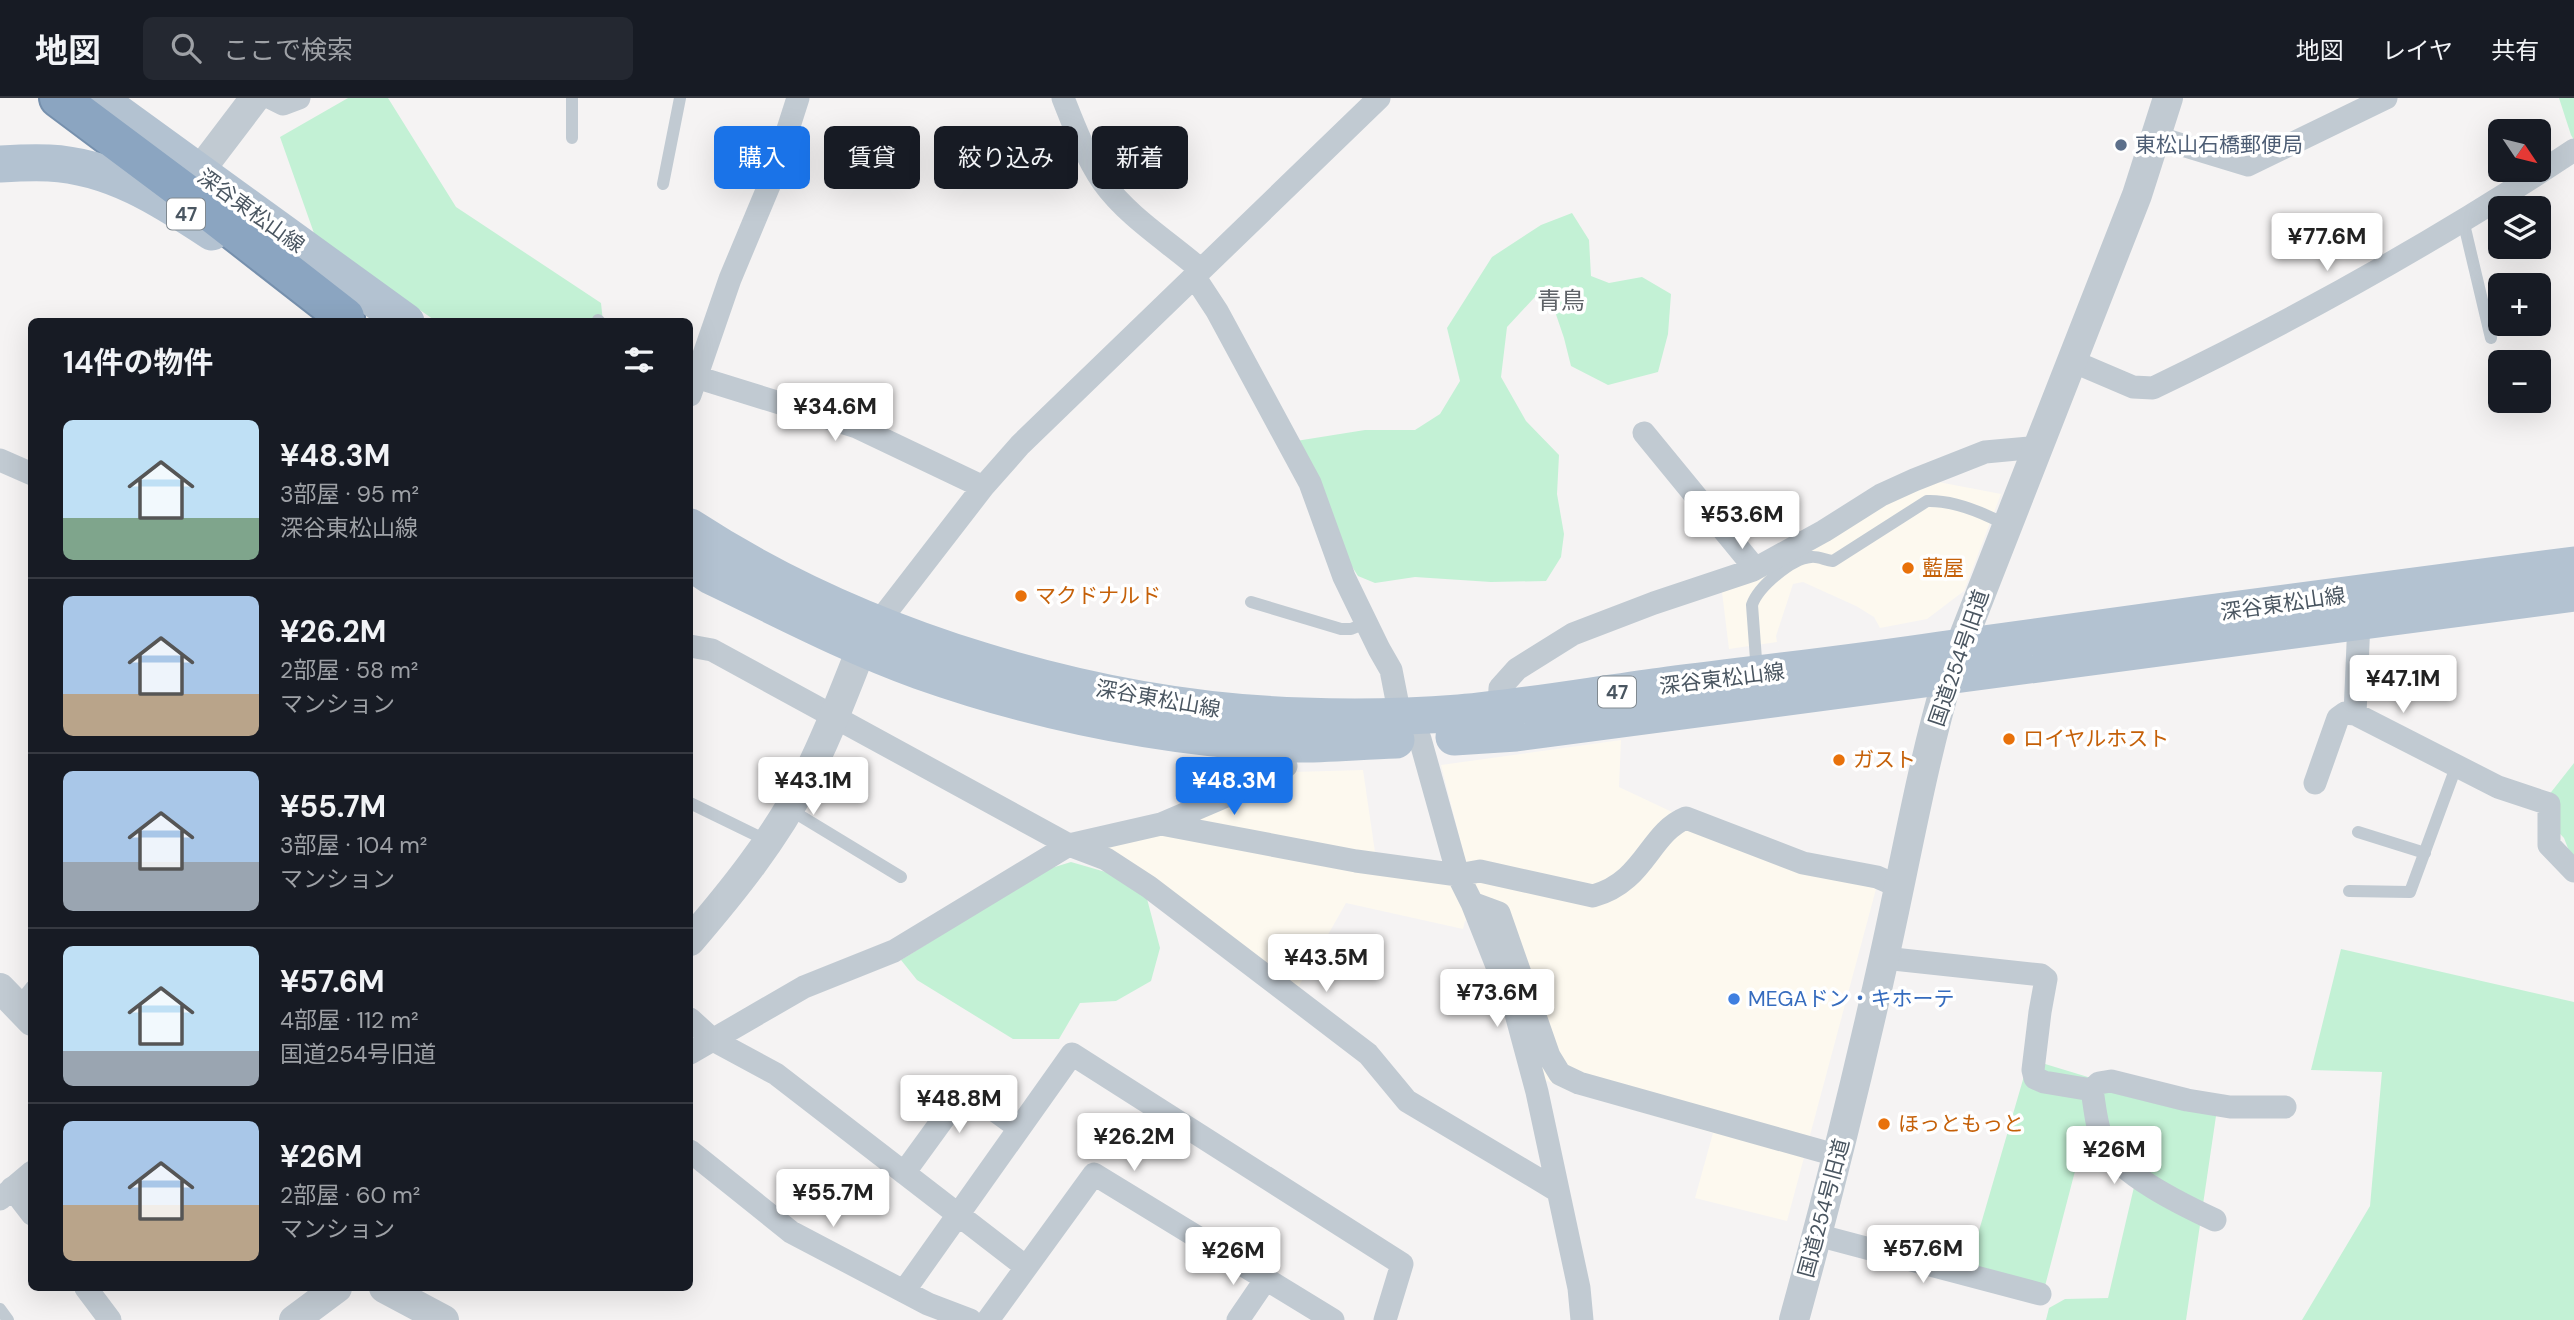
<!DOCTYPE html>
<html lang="ja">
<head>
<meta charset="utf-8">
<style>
	:root { --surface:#171b24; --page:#242831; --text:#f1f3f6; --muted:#9ea1a6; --line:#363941; --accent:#1a73e8 }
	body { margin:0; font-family:"DM Sans","Noto Sans JP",sans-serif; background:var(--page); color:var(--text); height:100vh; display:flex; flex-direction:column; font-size:26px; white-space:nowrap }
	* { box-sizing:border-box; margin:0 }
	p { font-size:23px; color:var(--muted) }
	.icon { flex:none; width:38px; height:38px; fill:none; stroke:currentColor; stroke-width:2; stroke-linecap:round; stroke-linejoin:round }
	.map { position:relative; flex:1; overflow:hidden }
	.details { position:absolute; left:28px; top:220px; width:665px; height:973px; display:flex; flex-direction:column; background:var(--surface); border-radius:10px; box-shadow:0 7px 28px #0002 }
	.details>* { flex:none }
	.hud { position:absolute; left:714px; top:28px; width:665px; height:63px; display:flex; gap:14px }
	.needle { width:46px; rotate:125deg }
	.tools { position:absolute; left:2488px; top:21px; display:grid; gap:14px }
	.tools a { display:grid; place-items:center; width:63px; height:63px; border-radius:10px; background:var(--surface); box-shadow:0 7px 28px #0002; font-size:35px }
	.price { position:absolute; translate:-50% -60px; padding:0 16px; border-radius:7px; background:#fff; color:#222; font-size:23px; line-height:46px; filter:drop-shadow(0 2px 4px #0008) }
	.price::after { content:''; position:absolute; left:50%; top:42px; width:21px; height:16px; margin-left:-10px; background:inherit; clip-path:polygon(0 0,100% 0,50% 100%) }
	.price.current { background:var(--accent); color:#fff }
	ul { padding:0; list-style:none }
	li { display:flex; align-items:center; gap:21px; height:175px; padding:0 35px }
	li+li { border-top:2px solid var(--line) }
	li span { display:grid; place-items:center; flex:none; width:196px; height:140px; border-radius:10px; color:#555 }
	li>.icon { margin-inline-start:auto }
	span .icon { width:84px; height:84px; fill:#fffc; stroke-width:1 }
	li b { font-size:30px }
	h2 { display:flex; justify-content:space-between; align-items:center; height:84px; padding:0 35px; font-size:30px }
	.chip { padding:0 24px; border-radius:10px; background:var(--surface); box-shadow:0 7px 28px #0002; font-size:24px; line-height:63px }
	.chip.current { background:var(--accent); color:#fff }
	header { display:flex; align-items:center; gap:42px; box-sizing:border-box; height:98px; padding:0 35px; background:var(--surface); border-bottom:2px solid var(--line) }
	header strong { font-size:33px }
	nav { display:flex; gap:38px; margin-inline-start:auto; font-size:24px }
	.search { width:490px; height:63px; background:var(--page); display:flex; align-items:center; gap:18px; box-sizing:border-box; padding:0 24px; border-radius:10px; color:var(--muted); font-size:26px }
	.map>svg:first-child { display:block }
	.commercial { fill:#fdf9ef }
	.green { fill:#c3f1d5 }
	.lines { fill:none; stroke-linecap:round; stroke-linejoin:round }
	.motorway-casing { stroke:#7690ad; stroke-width:42 }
	.service { stroke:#c1cad2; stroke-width:12 }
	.minor { stroke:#c1cad2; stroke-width:23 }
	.tertiary { stroke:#c1cad2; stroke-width:30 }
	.primary { stroke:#b3c2d1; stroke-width:37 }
	.motorway { stroke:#8ba5c1; stroke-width:38 }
	.service-dot { fill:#5c6f8a; stroke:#fff; stroke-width:2.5 }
	.food-dot { fill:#e8710a; stroke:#fff; stroke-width:2.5 }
	.shop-dot { fill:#3f7fe0; stroke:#fff; stroke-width:2.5 }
	.labels { text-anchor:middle; stroke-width:7; stroke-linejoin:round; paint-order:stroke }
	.shield { fill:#fff; stroke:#808990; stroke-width:2 }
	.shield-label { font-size:19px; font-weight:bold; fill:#4a5661 }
	.service-label { font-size:21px; fill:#4e5e75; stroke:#fff; text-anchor:start }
	.street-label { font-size:21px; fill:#4a5661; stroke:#fff }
	.food-label { font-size:21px; fill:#c56008; stroke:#fff; text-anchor:start }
	.shop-label { font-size:21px; fill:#366cbe; stroke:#fff; text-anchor:start }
	.quarter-label { font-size:24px; fill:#5f6368; stroke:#fff }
</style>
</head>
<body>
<header>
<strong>地図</strong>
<div class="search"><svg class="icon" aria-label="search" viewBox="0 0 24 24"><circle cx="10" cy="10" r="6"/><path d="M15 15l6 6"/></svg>ここで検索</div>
<nav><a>地図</a><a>レイヤ</a><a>共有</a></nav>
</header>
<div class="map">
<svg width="2574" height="1222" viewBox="0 0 2574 1222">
	<rect width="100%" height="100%" fill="#f5f3f3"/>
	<path class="commercial" d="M1928,382l73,14 -37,97 -37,28 -47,9 -6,-11 -18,-11 -53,-24 -10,2 -17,52 1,6 -48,7 -8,-65z
		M1621,642l-2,47 53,25 13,16 94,32 97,29 -89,332 -92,-23 18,-65 -144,-42 -30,-14 -57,-161 -17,5 -2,8 -117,-26 -50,88 -200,-144 197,-75 70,-2 13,89 91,8 -26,-102z"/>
	<path class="green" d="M348,0h40l68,109 145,96 2,19h-166l-122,-86 -35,-99z
		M2559,0h15v42l-3,-5z
		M1572,115l17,27 2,36 18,7 33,-6 29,17 -3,40 -10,38 -50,13 -37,-19 -7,-28 -18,-53 -39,42 -6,50 25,44 33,34 -2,39 7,40 -3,23 -15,24 -55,1 -76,-5 -40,6 -17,-7 -14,-22 -48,-113 69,-11h50l25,-16 20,-33 -13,-53 45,-71 49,-32z
		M2574,665v101l-10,-26 -27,-28z
		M1071,764l45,13 30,20 14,53 -9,33 -35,20 -36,2 -21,36h-46l-96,-59 -16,-20 144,-90z
		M2341,851l233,53v318h-272l68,-114 12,-134 -71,-2z
		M2029,961l187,57 -30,204h-140l3,-12 16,-9 43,-1 30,-128 -52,-41 -41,157 -76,-21z"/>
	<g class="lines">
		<g class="motorway-casing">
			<path id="motorway" d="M59,0l127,95 159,124"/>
		</g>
		<path class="service" d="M572,40v-40
			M663,86l17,-86
			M2463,122l28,118
			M598,222l2,2
			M1251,504l90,27h10l15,-6
			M1757,575l-5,-68c6,-18 40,-47 59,-48 7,-1 14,3 22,4l94,-60c27,-1 57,12 81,25
			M690,705l78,38
			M789,711l112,68
			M2358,734l67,21
			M2349,793l61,1 46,-125
			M17,907l15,-19
			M0,1211l8,11"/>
		<path class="minor" d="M271,0l12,6 16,-6
			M1063,0c11,28 23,59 40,84 25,35 66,60 98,88
			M2156,39l92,28 138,-67
			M1194,178l23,35 93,172 34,94 35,72 12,21 9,46
			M2072,263l61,26 20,1c145,-70 287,-149 421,-238
			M696,279l161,50 126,60
			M690,297l40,-116 43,-103 25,-78
			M1644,335l105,128 4,9
			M0,362l32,14
			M871,534l112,-145 37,-42 359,-347
			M690,548l22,4 357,195 37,14 43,28 219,167 39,47 151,90
			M1499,610l1,-20 17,-19 56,-35 81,-31 99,-33 71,-39 57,-36 33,-15 71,-28 54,-5
			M2355,616l4,-93
			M1420,641l38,136 14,28 44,111 21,78 42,196 3,32
			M2315,685l23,-65 7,-5 10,1 143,73 51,17v41l25,26
			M1161,726l77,-33 48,-25
			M1472,805l27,10 50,143 11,18 19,9 260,73
			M1884,860l157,17 5,4 -6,33 -7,58 2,8 9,4 48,8 7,-7 12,-2 76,19 43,7h55
			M690,921l23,21 63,34 250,193
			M690,955l114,-66 90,-36 175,-106 92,-21 195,37 102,14 22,-4 113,25c52,-14 56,-63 93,-78l117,45 74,14 23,10
			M2092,992c3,17 4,37 12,53 14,31 81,63 111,77
			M690,1053l101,81 137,72 42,16
			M904,1075l61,-84 54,39
			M12,1090l20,26
			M0,1101l32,-27
			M1817,1137l223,59
			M86,1190l24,32
			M904,1193l168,-237 330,210 -17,56
			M988,1222l106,-146 239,146
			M1238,1222l28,-41"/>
		<path class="tertiary" d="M198,75l57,-75
			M690,843c42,-49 85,-102 115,-161 22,-42 39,-88 57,-133
			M0,890l32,33
			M384,1190l60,32
			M294,1222l43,-32
			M1794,1222c33,-120 63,-240 90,-362 21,-94 37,-189 64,-281l189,-482 31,-97"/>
		<path class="primary" d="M97,0l309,224
			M0,66c16,-1 33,-2 49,-1 62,3 113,36 163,69
			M690,429c172,112 407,183 613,189 52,2 104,1 156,-3 67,-6 134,-18 202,-27 93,-12 186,-22 279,-36 211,-30 423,-57 634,-85
			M690,464l21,14c69,33 137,69 209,95 116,41 241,66 364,73 37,1 75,-3 112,-4
			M1454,639l62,-4 1058,-140"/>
		<use href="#motorway" class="motorway"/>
	</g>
	<circle class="service-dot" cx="2121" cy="47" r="7"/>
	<g class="food-dot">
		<circle cx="1908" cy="470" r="7"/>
		<circle cx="1021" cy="498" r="7"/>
		<circle cx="2009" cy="641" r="7"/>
		<circle cx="1839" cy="662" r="7"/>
		<circle cx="1884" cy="1026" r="7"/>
	</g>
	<circle class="shop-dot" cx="1734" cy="901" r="7"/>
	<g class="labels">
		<g class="shield">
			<rect x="167" y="100.5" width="38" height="31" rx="5"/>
			<rect x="1598" y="578.5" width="38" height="31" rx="5"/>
		</g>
		<g class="shield-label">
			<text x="186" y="123">47</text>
			<text x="1617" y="601">47</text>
		</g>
		<g class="service-label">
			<text x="2135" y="54">東松山石橋郵便局</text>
		</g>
		<g class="street-label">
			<text transform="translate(251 113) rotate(36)" y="7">深谷東松山線</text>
			<text transform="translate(2283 506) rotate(-8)" y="7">深谷東松山線</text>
			<text transform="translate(1959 560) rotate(-71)" y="7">国道254号旧道</text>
			<text transform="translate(1722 581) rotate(-7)" y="7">深谷東松山線</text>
			<text transform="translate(1158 601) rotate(10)" y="7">深谷東松山線</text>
			<text transform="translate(1824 1110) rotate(-75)" y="7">国道254号旧道</text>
		</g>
		<g class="food-label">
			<text x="1922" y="477">藍屋</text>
			<text x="1035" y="505">マクドナルド</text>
			<text x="2023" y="648">ロイヤルホスト</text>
			<text x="1853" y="669">ガスト</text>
			<text x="1898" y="1033">ほっともっと</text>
		</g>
		<g class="shop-label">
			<text x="1748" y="908">MEGAドン・キホーテ</text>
		</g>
		<g class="quarter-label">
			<text x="1561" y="211">青鳥</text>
		</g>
	</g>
</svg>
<div class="tools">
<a><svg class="needle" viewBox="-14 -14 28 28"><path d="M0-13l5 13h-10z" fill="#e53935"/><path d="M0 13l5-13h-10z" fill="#9ea1a6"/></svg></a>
<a><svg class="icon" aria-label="layers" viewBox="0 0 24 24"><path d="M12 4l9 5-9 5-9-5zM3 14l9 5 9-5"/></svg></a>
<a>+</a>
<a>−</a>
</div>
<b class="price" style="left:2327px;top:175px">¥77.6M</b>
<b class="price" style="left:835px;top:345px">¥34.6M</b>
<b class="price" style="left:1742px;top:453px">¥53.6M</b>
<b class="price" style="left:2403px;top:617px">¥47.1M</b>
<b class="price" style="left:813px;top:719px">¥43.1M</b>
<b class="price current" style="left:1234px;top:719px">¥48.3M</b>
<b class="price" style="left:1326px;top:896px">¥43.5M</b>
<b class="price" style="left:1497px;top:931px">¥73.6M</b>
<b class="price" style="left:959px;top:1037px">¥48.8M</b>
<b class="price" style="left:1134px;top:1075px">¥26.2M</b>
<b class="price" style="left:2114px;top:1088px">¥26M</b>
<b class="price" style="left:833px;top:1131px">¥55.7M</b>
<b class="price" style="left:1923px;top:1187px">¥57.6M</b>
<b class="price" style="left:1233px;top:1189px">¥26M</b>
<div class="hud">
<a class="chip current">購入</a>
<a class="chip">賃貸</a>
<a class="chip">絞り込み</a>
<a class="chip">新着</a>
</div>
<section class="details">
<h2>14件の物件<svg class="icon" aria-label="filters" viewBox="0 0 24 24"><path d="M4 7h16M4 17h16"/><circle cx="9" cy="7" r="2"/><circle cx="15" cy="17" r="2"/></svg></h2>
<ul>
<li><span style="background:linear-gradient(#bfe0f5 70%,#7fa58c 0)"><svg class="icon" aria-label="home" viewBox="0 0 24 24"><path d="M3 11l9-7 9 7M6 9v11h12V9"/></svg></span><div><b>¥48.3M</b><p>3部屋 · 95 m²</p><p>深谷東松山線</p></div></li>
<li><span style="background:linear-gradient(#a9c7e8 70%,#b9a48a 0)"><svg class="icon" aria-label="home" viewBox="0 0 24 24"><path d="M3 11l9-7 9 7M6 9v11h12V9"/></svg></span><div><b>¥26.2M</b><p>2部屋 · 58 m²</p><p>マンション</p></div></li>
<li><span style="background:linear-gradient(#a9c7e8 65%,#9aa5b1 0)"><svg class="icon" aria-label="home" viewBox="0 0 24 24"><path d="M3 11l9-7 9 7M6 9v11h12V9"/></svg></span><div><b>¥55.7M</b><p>3部屋 · 104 m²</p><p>マンション</p></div></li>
<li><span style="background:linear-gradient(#bfe0f5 75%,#9aa5b1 0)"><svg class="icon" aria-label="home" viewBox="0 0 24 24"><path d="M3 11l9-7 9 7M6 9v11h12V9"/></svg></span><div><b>¥57.6M</b><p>4部屋 · 112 m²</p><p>国道254号旧道</p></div></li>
<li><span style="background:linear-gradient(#a9c7e8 60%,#b9a48a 0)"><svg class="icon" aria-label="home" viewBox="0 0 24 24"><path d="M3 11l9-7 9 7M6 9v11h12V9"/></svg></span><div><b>¥26M</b><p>2部屋 · 60 m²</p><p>マンション</p></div></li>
</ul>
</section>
</div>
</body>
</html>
